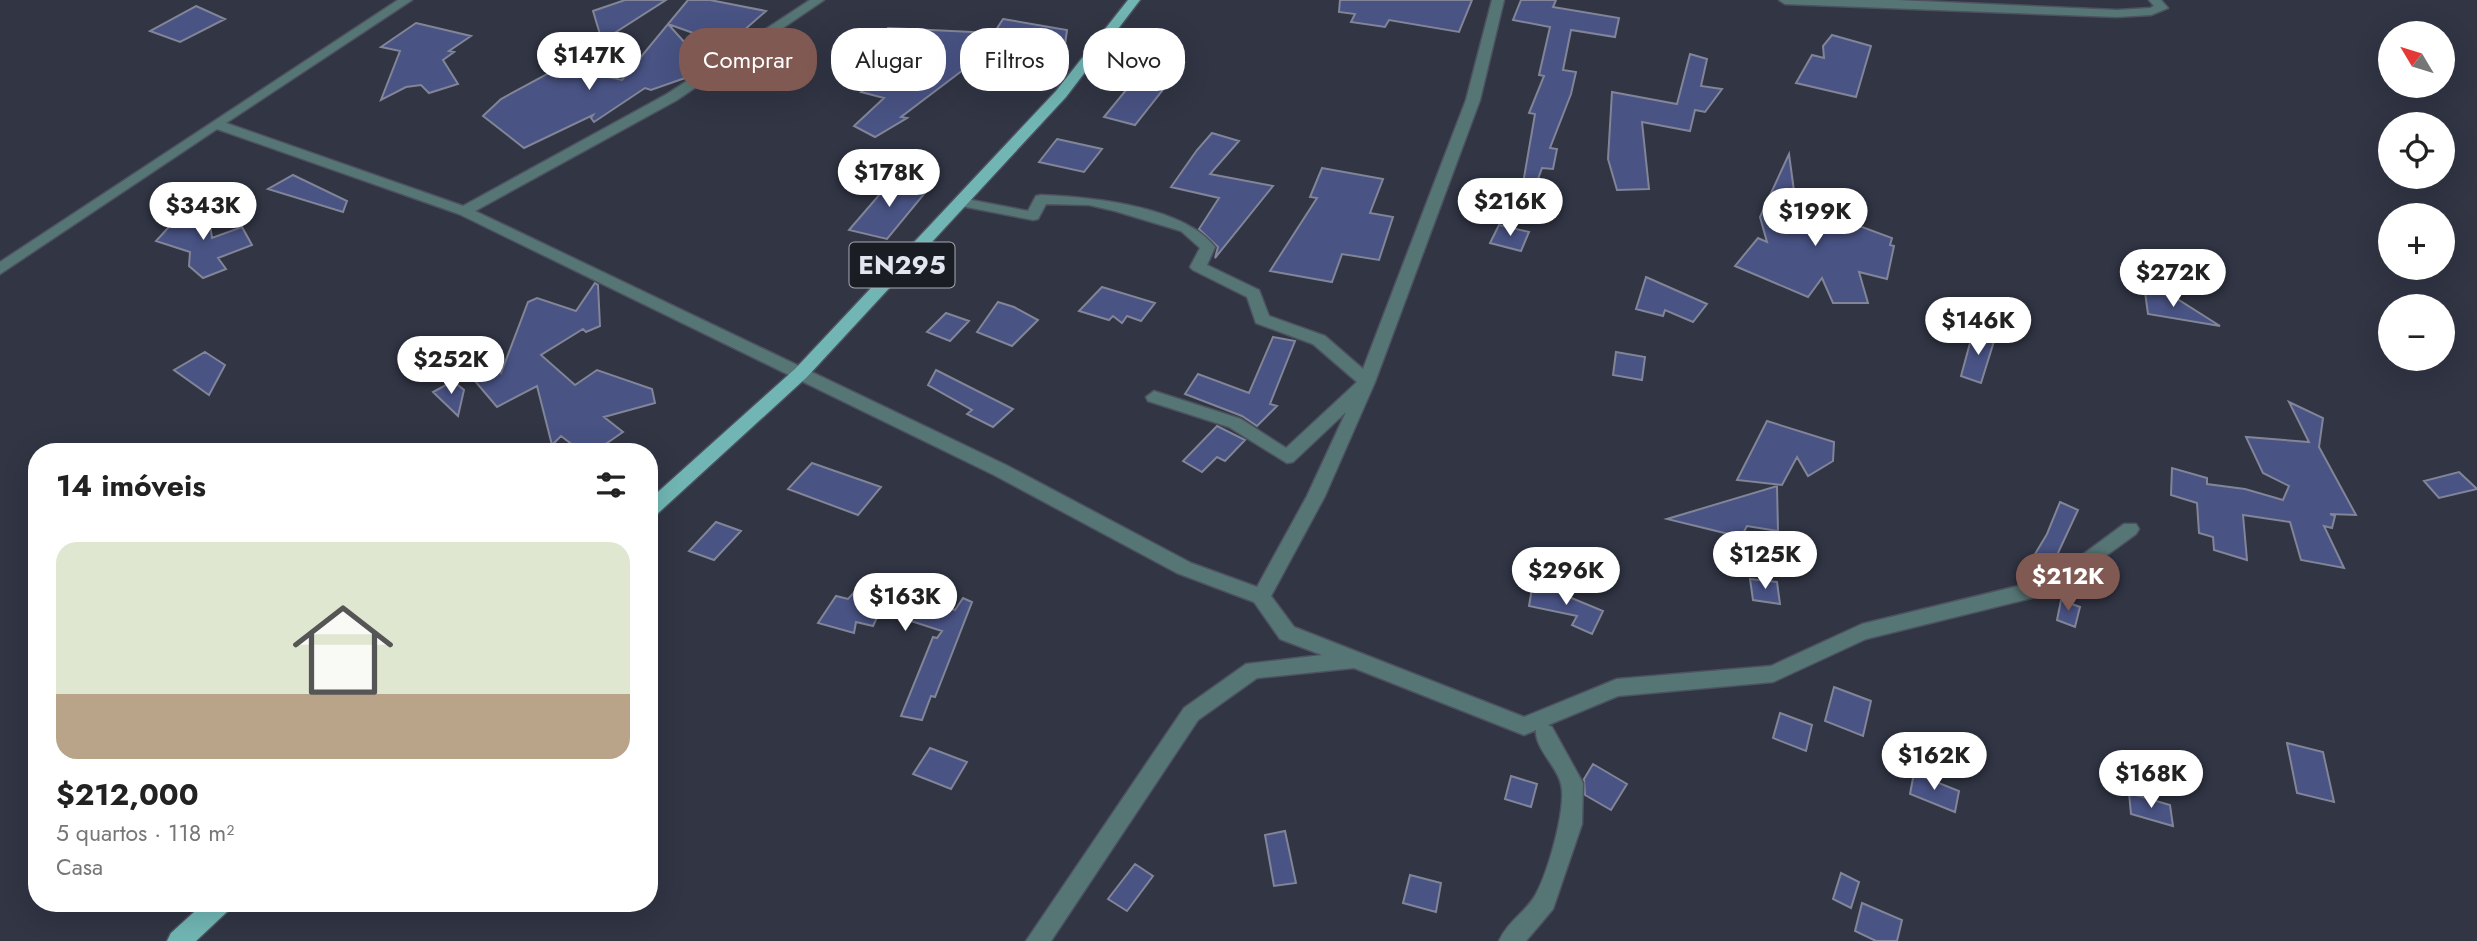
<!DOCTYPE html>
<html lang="pt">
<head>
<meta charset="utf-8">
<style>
	:root { --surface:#fff; --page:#f6f6f6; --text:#222; --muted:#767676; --accent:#805952 }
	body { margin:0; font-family:Jost,sans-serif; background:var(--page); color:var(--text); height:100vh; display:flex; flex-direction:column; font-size:26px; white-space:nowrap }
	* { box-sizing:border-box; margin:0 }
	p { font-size:23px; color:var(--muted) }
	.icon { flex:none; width:38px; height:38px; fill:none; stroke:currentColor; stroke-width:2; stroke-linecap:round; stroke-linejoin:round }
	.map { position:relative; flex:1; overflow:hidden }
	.panel { position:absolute; left:28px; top:443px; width:630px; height:469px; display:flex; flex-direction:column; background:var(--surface); border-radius:28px; box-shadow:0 7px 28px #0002 }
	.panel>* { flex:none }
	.guide { position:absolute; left:679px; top:28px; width:665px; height:63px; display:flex; gap:14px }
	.needle { width:46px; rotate:308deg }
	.controls { position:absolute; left:2378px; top:21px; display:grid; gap:14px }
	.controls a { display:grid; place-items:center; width:77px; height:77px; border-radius:50%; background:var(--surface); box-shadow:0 7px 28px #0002; font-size:35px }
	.price { position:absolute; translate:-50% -60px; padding:0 16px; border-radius:24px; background:#fff; color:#222; font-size:23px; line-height:46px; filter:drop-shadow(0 2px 4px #0008) }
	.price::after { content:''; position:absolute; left:50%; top:42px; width:21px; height:16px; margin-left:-10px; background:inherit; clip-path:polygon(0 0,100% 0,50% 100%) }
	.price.on { background:var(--accent); color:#fff }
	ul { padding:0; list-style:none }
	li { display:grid; align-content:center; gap:14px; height:371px; padding:0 28px }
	li span { display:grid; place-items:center; height:217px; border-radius:21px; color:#555 }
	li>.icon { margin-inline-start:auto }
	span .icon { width:126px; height:126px; fill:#fffc; stroke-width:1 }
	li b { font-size:30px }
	h2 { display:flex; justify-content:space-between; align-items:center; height:84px; padding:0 28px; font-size:30px }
	.chip { padding:0 24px; border-radius:28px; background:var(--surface); box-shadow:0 7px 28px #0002; font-size:24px; line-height:63px }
	.chip.on { background:var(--accent); color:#fff }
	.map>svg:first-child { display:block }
	.building { fill:#495384; stroke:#818597; stroke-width:2 }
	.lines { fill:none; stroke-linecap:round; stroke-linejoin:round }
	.minor-casing { stroke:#4d5160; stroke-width:3 }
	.major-casing { stroke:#4d5160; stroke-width:3 }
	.minor { fill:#567675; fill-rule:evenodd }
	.major { fill:#71b6b4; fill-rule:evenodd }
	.labels { text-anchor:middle; stroke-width:6; stroke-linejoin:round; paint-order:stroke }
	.shield { fill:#1b1d24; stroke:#a7aab3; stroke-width:2 }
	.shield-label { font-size:26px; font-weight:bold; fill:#e3e6f0 }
</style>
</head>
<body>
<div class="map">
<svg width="2477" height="941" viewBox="0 0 2477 941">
	<rect width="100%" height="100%" fill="#313544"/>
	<path class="building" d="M625,0h41l-64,41 -9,-30z
		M688,0h22l56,11 -39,34 -59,-21z
		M1340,0h132l-13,32 -70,-12 -4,7 -34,-5 4,-8 -16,-2z
		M1521,0h35l-3,7 66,11 -4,19 -44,-7 -8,40 13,2 -5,22 -21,54 7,1 -4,20 -11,-1 -11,30 -10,-3 14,-81 -6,-1 15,-37 -5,-1 11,-48 -37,-7z
		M196,6l29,13 -45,23 -30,-11z
		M1003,19l64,11 -2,15 -50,-5 -39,43 -9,-6 3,-5 -7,-2 -62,47 6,1 -32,19 -21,-11 30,-28 -23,-6 19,-18 -20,-1 28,-45 106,5z
		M416,23l55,13 -22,15 5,1 -11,8 15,24 -29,9 -8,-8 -15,2 -25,13 19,-49 -19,-4z
		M668,24l37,41 -20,13 -34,12 -6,-2 -51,34 -3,-4 2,-3 -69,33 -41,-32 18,-17 59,-32 62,13z
		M1832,35l39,11 -15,51 -60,-14 16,-28 12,3 -1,-12z
		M1690,54l17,5 -6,27 21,3 -17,23 -10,-2 -5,21 -48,-9 7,67 -32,1 -9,-31 4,-67 65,12z
		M1149,56l35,7 -49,62 -31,-8 23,-28 -5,-1z
		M1212,133l27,8 -29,33 63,12 -58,72 3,-11 -19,-18 20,-31 -48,-11 26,-37z
		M1057,139l45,10 -18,23 -45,-10z
		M1789,154l5,37 7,1 -1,12 92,34 -2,7 4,1 -7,33 -28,-7 9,31h-35l-11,-25 -14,19 -73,-31 23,-28 9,4 -7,-25z
		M1322,168l61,11 -13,34 23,4 -14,43 -37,-6 -10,28 -62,-11 47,-73 -7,-1z
		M293,175l54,26 -4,11 -75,-23z
		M892,180l37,8 -42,51 -38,-9z
		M207,204l5,34 30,-11 10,18 -34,13 8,11 -23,9 -14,-12 1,-14 -34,-11 24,-26 6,5z
		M1499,225l30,7 -8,19 -31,-8z
		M1646,277l61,27 -14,18 -28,-12 -2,6 -27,-7z
		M595,283l3,2 2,41 -14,6 -3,-3 -42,26 34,30 22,-15 55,19 3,14 -51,14 19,15 -29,20h-12l-21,-16 -9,9 -15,-59 -40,21 -28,-33 21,-11 11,10 27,-71 9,-4 39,13z
		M1102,287l53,16 -14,18 -14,-5 -5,7 -9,-7 -4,4 -30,-9z
		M2145,292l26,3 49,31 -72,-12z
		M998,302l16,5 24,13 -26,26 -35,-14z
		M946,313l23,8 -19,20 -23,-9z
		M1973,332l22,6 -14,45 -20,-7z
		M1273,337l22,4 -25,63 7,2 -20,20 -15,-10 -57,-22 13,-20 51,19z
		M205,352l20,13 -16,30 -35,-25z
		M1616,352l29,5 -3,23 -29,-5z
		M936,370l77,39 -20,18 -26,-13 5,-4 -44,-25z
		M453,381l11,9 -6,26 -25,-24z
		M2289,402l34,16 -4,29 37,68 -26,-1 5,2 -3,12 -8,-2 20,42 -43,-8 -11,-38 -47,-7 4,45 -33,-10 -1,-13 -14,-4 -2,-30 -26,-8 1,-27 35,10v6l38,5 38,11 6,-14 -26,-13 -17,-36 63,5z
		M1767,421l67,21 -1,19 -25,15 -11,-19 -15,28 -45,-5z
		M1217,426l28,14 -20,21 -8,-4 -15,15 -19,-11z
		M812,463l69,24 -23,28 -70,-26z
		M2459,472l18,17 -38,9 -15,-17z
		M1777,486l1,45 -31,-5 -6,11 -74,-18z
		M2060,502l18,8 -27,58 -14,-6 2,-6 -4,-2 12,-20z
		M716,522l25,9 -27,29 -25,-9z
		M1750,579l27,3 3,22 -27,-4z
		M865,581l49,25 5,-8 36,12 8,-12 9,4 -37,95 -4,-1 -9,24 -21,-4 32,-79 4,1 5,-7 -62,-20 -7,15 -17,-4 -2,11 -36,-10 18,-27 12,3z
		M1533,582l70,29 -11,23 -20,-9 5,-9 -48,-10z
		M2061,600l19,7 -5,20 -18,-7z
		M1834,687l37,14 -8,35 -38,-15z
		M1780,713l32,12 -6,26 -33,-13z
		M2287,743l36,9 11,50 -37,-9z
		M930,748l37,14 -16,27 -38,-15z
		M1593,764l34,20 -16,26 -26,-15 -1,-16z
		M1914,773l45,18 -4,21 -45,-18z
		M1511,776l26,8 -6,23 -26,-8z
		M2129,793l41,12 3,21 -42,-12z
		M1285,831l11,52 -22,3 -9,-51z
		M1135,864l18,12 -26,35 -19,-12z
		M1841,873l18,9 -8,26 -18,-9z
		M1410,875l31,8 -5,29 -33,-9z
		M1862,903l40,17 -5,21h-21l-21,-10z"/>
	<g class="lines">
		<g class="minor-casing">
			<path id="minor" d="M398,0h14l-186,123 237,83 204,-112 143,-94h14l-147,100 -202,111 531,254 185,98 66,24 50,-91 39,-84 -53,50 -6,1 -58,-36 -81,-26 -2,-4 8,-6 87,28 45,29 71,-66 -44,-38 -57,-21 -9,-26 -54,-27 -3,-3 10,-19 -19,-17 -66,-20 -26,-6 -43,-1 -8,15 -5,1 -72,-14 -7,-4 7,-4 67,13 8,-15 5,-1c49,2 143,11 174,52l-8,18 52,25 10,26 56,20 38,33 103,-269 26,-100h12l-24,100 -105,282 -50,114 -54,100 23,31 230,90 93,-38 154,-13 91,-42 189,-46 73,-54h12l3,5 -3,5 -80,58 -190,47 -93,43 -155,14 -70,29 4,2 31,56 -1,41 -29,85 -27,32h-27c8,-19 28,-30 37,-47 12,-22 31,-87 25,-110 -4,-18 -26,-35 -25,-54l-12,5 -170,-67 -97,10 -59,42 -147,221h-25l158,-233 62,-44 76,-9 -42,-16 -26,-37 -77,-29 -183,-98 -535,-261 -242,-85 -217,145v-12z
				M1779,0h118l220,10 33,-2 4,-2 -5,-6h12l7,8 -17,7 -34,2 -332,-13z"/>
		</g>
		<g class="major-casing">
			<path id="major" d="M1128,0h12l-74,97 -259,280 -152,139 -6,2v-18l146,-131 261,-278z
				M204,903h27l-3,8 -32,30h-29l4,-8z"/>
		</g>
		<use href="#minor" class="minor"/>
		<use href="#major" class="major"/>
	</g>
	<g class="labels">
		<rect class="shield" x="849.5" y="242.5" width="105" height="45" rx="5"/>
		<g class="shield-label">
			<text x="902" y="274">EN295</text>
		</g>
	</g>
</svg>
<div class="controls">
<a><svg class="needle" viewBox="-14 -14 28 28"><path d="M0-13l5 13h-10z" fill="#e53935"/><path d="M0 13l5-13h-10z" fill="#767676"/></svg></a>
<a><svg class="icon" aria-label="locate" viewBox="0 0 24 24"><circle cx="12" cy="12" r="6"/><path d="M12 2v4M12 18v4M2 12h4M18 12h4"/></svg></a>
<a>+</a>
<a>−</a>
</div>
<b class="price" style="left:589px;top:92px">$147K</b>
<b class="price" style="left:889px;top:209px">$178K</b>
<b class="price" style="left:1510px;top:238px">$216K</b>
<b class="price" style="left:203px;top:242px">$343K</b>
<b class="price" style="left:1815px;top:248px">$199K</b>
<b class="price" style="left:2173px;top:309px">$272K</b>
<b class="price" style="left:1978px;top:357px">$146K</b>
<b class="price" style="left:451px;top:396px">$252K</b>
<b class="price" style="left:1765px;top:591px">$125K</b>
<b class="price" style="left:1566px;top:607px">$296K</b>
<b class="price on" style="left:2068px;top:613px">$212K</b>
<b class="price" style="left:905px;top:633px">$163K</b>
<b class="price" style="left:1934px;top:792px">$162K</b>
<b class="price" style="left:2151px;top:810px">$168K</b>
<div class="guide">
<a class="chip on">Comprar</a>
<a class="chip">Alugar</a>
<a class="chip">Filtros</a>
<a class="chip">Novo</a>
</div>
<section class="panel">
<h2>14 imóveis<svg class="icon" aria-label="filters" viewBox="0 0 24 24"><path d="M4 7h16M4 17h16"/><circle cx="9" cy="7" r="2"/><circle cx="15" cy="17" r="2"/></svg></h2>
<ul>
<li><span style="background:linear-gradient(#dfe7d0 70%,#b9a48a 0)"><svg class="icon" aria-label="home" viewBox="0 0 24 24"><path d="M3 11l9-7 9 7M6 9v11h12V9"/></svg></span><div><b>$212,000</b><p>5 quartos · 118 m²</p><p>Casa</p></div></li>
</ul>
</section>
</div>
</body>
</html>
